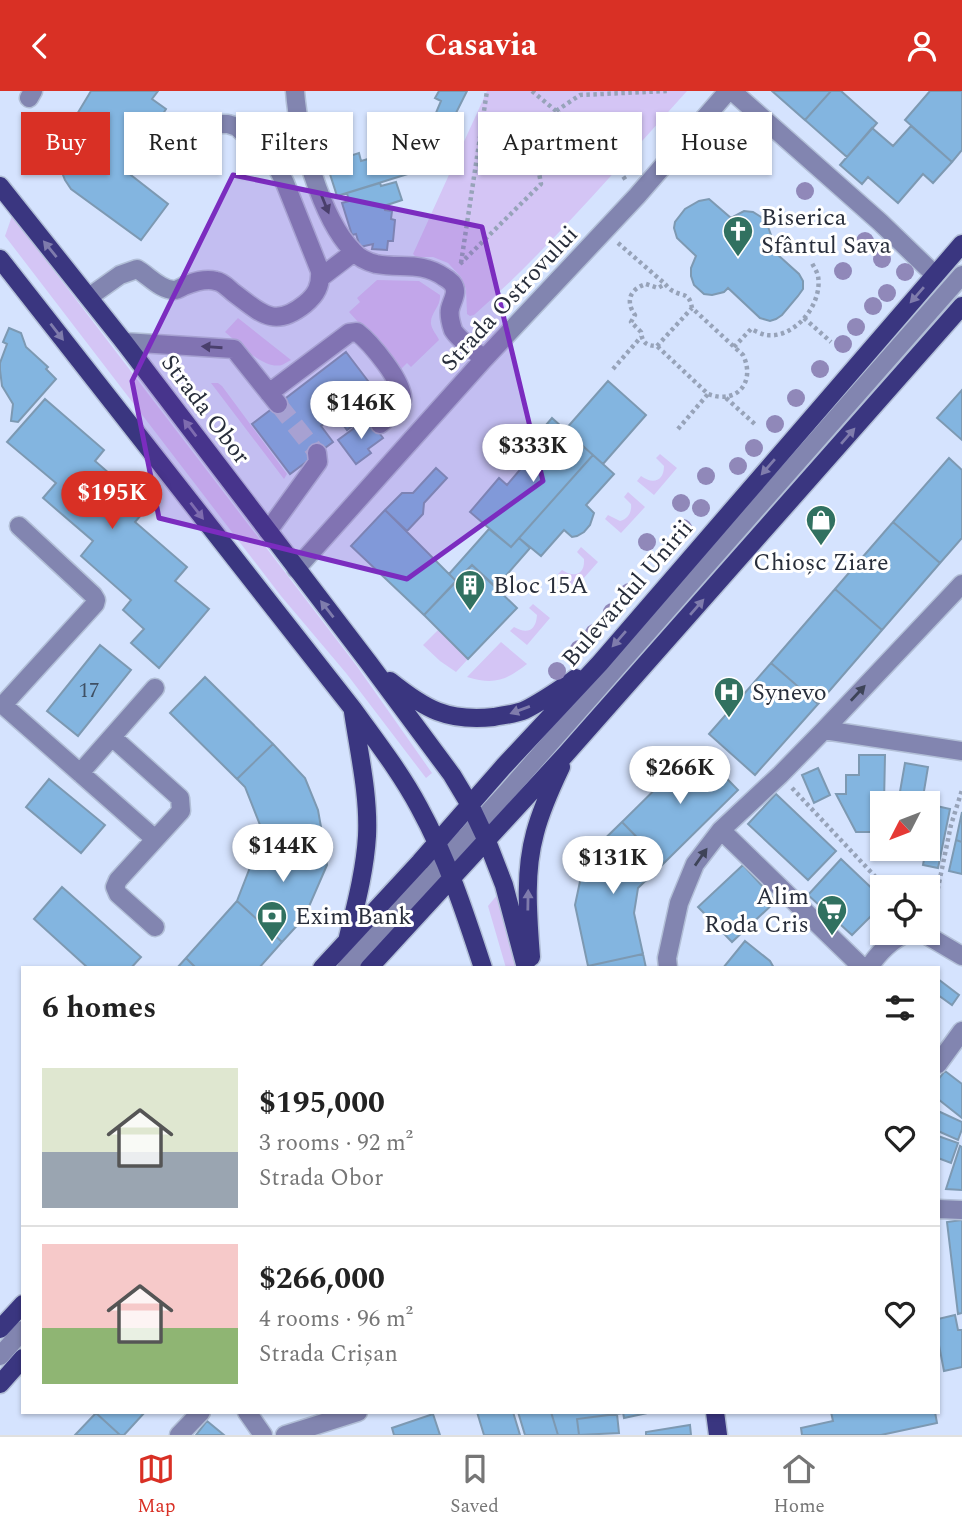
<!DOCTYPE html>
<html lang="en">
<head>
<meta charset="utf-8">
<style>
	:root { --surface:#fff; --page:#f6f6f6; --text:#222; --muted:#767676; --line:#e0e0e0; --accent:#d93025 }
	body { margin:0; font-family:Spectral,serif; background:var(--page); color:var(--text); height:100vh; display:flex; flex-direction:column; font-size:26px; white-space:nowrap }
	* { box-sizing:border-box; margin:0 }
	p { font-size:23px; color:var(--muted) }
	.icon { flex:none; width:38px; height:38px; fill:none; stroke:currentColor; stroke-width:2; stroke-linecap:round; stroke-linejoin:round }
	.map { position:relative; flex:1; overflow:hidden }
	.panel { position:absolute; left:21px; top:875px; width:919px; height:448px; display:flex; flex-direction:column; background:var(--surface); border-radius:0px; box-shadow:0 2px 5px #0004 }
	.panel>* { flex:none }
	.guide { position:absolute; left:21px; top:21px; width:920px; height:63px; display:flex; gap:14px }
	.needle { width:46px; rotate:228deg }
	.controls { position:absolute; left:870px; top:700px; display:grid; gap:14px }
	.controls a { display:grid; place-items:center; width:70px; height:70px; border-radius:0px; background:var(--surface); box-shadow:0 2px 5px #0004; font-size:35px }
	.price { position:absolute; translate:-50% -60px; padding:0 16px; border-radius:24px; background:#fff; color:#222; font-size:23px; line-height:46px; filter:drop-shadow(0 2px 4px #0008) }
	.price::after { content:''; position:absolute; left:50%; top:42px; width:21px; height:16px; margin-left:-10px; background:inherit; clip-path:polygon(0 0,100% 0,50% 100%) }
	.price.current { background:var(--accent); color:#fff }
	ul { padding:0; list-style:none }
	li { display:flex; align-items:center; gap:21px; height:175px; padding:0 21px }
	li+li { border-top:2px solid var(--line) }
	li span { display:grid; place-items:center; flex:none; width:196px; height:140px; border-radius:0px; color:#555 }
	li>.icon { margin-inline-start:auto }
	span .icon { width:84px; height:84px; fill:#fffc; stroke-width:1 }
	li b { font-size:30px }
	h2 { display:flex; justify-content:space-between; align-items:center; height:84px; padding:0 21px; font-size:30px }
	.chip { padding:0 24px; border-radius:0px; background:var(--surface); box-shadow:0 2px 5px #0004; font-size:24px; line-height:63px }
	.chip.current { background:var(--accent); color:#fff }
	header { display:flex; justify-content:space-between; align-items:center; height:91px; padding:0 21px; background:var(--accent); color:#fff; font-size:32px; font-weight:700 }
	.tabs { display:flex; justify-content:space-around; align-items:center; height:98px; border-top:2px solid var(--line); background:var(--surface); font-size:19px; color:var(--muted) }
	.tabs a { display:grid; justify-items:center; gap:4px }
	.tabs .current { color:var(--accent) }
	.map>svg:first-child { display:block }
	.green { fill:#d4c5f5 }
	.building { fill:#83b5e0; stroke:#7d99b2; stroke-width:2 }
	.lines { fill:none; stroke-linecap:round; stroke-linejoin:round }
	.minor-tunnel { stroke:#b2bfd7; stroke-width:18; stroke-dasharray:18 9; stroke-linecap:butt }
	.minor-casing { stroke:#b2bfd7; stroke-width:21 }
	.major-casing { stroke:#b2bfd7; stroke-width:21 }
	.path { stroke:#97a3b9; stroke-width:4.5; stroke-dasharray:3.5 3.5; stroke-linecap:butt }
	.minor { stroke:#8285b0; stroke-width:18 }
	.major { stroke:#3a3680; stroke-width:18 }
	.tree { fill:#9088b9 }
	.oneway { fill:#3e4458 }
	.oneway2 { fill:#7f7cac }
	.marked { fill:#7b2cbf; fill-opacity:0.2; stroke:#7b2cbf; stroke-width:5; stroke-linejoin:round }
	.labels { text-anchor:middle; stroke-width:6; stroke-linejoin:round; paint-order:stroke }
	.number-label { font-size:21px; fill:#3f5064 }
	.poi-label { font-size:24px; fill:#282e3b; stroke:#fff; text-anchor:start }
	.street-label { font-size:24px; fill:#282e3b; stroke:#fff }
</style>
</head>
<body>
<header><svg class="icon" aria-label="back" viewBox="0 0 24 24"><path d="M15 5l-7 7 7 7"/></svg>Casavia<svg class="icon" aria-label="person" viewBox="0 0 24 24"><circle cx="12" cy="8" r="4"/><path d="M4 21q1-7 8-7t8 7"/></svg></header>
<div class="map">
<svg width="962" height="1344" viewBox="0 0 962 1344">
	<rect width="100%" height="100%" fill="#d5e3fe"/>
	<path class="green" d="M487,0h200c-69,76 -136,156 -213,224l-4,1 -3,-2 -1,-25 -5,-12 -13,-14 -15,-6h-17l-3,-3z
		M12,125l344,449 76,108 -6,5 -80,-105 -65,-77 -276,-360z
		M377,189l42,1 21,14c1,12 -10,18 -9,29 1,6 6,11 8,16l-28,27 -4,-4 -6,6 -52,-57 11,-10 -3,-4z
		M238,227l53,42c-2,1 -7,4 -9,5 -18,5 -44,-22 -57,-33z
		M211,292h7l4,3 65,88 -3,5z
		M660,363l17,14 -23,27 -17,-14 4,-5c12,9 23,5 23,-10l-8,-8z
		M628,401l17,15 -24,26 -16,-14 3,-4 12,6c8,-2 12,-9 11,-17l-7,-7z
		M581,456l17,15 -23,26 -17,-14 4,-4c12,8 23,5 22,-11l-7,-7z
		M533,513l17,14 -23,27 -17,-14 4,-4c12,7 22,5 23,-12l-8,-7z
		M438,539l30,29 -12,13 -16,-11 -17,-16z
		M501,551l26,22c-22,17 -33,21 -60,13z
		M498,803l20,74h-12l-18,-62z"/>
	<path class="building" d="M91,0h67l-6,8 14,10 -39,63 41,32 -27,36 -70,-51 -6,-9 -4,-10 -3,-16 1,-10z
		M439,0h28l-22,44 -15,-8 11,-26 -6,-3z
		M772,0h59l-26,29z
		M831,0h10l36,32 -30,34 -42,-37z
		M930,0h32v59l-10,12 -47,-42z
		M911,35l41,36 -19,21 -10,-9 -25,29 -30,-26 -6,7 -22,-19 32,-37 21,18z
		M434,43l9,29 -106,33 -8,-25 14,-5 -3,-7 19,-6 2,8 14,-4 -2,-4z
		M396,91l6,18 -18,6 1,4 7,1 -1,8 4,1 -2,21h-5l-1,9 -15,-1 1,-5 -13,3 -4,-13 -4,1 -10,-32 7,-2 -2,-8 33,-10 1,3z
		M709,108l22,19 13,-7 9,1 8,5 6,7 4,11 -3,11 31,28 4,7v8l-5,7 -16,19 -6,4 -6,2 -10,-3 -32,-30 -4,4 -12,3 -8,-1 -10,-9 -3,-9v-8l5,-12 -19,-18 -3,-10 1,-6 10,-13 14,-8z
		M9,237l12,5 5,14 22,20 -2,2 10,10 -38,43 -7,-1 2,-17 -11,-18 -2,-16v-7l7,-19 -4,-2z
		M346,261l38,50 -37,28 -11,-15 -15,11 12,16 -43,32 -38,-50z
		M608,290l38,34 -43,49 -38,-34z
		M962,299v50l-25,-22z
		M45,308l59,51 -9,11 53,46 -13,15 52,45 -12,14 34,28 -50,59 -28,-25 13,-14 -21,-19 8,-10 -50,-44 12,-15 -50,-43 13,-15 -49,-41z
		M368,327l15,20 -15,11 3,4 -15,11 -18,-24z
		M552,327l41,37 -82,92 -41,-35 29,-34 8,7 29,-34 -7,-6z
		M593,364l21,19 -28,31 8,8 -4,12 -6,7 -7,4 -5,1 -8,-7 -23,26 -22,-18z
		M949,367l13,12v68l-22,25 -47,-41z
		M436,377l11,10 -23,25 -1,11 -16,17 -22,-21 17,-17h11z
		M385,419l71,71 -32,34 -73,-69z
		M893,431l47,41 -58,67 -47,-41z
		M489,438l22,18 8,-9 11,10 -34,39 -24,-22 -16,16 -7,-7z
		M472,474l45,43 -49,51 -44,-44z
		M835,498l47,41 -64,74 -47,-41z
		M100,554l31,25 -53,66 -31,-25z
		M771,572l47,41 -63,71 -46,-41z
		M205,586l68,67 -36,35 -67,-66z
		M273,653l32,34 13,32 6,34 -63,-5 1,-9 -17,-43 -8,-8z
		M697,657l41,42 -75,74 -41,-42z
		M859,664h26l-1,48h-2v29h-26l-20,-38h10v-19h13z
		M905,672l23,4 -6,36h-24z
		M818,677l12,27 -16,8 -12,-28z
		M49,688l56,46 -24,28 -55,-46z
		M776,703l60,57 -28,29 -60,-56z
		M932,714l18,4 -12,59 -15,-3 3,-16h2v-19z
		M962,721v30l-6,-2z
		M622,731l41,42 -25,24 -4,25 9,41 -55,12 -13,-61 10,-47z
		M261,748l63,5 3,21 -23,53 -22,24 -45,-41z
		M956,749l6,2v32l-13,-3z
		M841,768l41,39v7l-30,30 -44,-40z
		M743,774l33,36 -44,41 -34,-35z
		M62,796l79,70 -10,11h-43l-54,-49z
		M237,810l45,41 -23,26h-63l-10,-10z
		M745,850l25,20 4,7h-51z
		M643,863l3,14h-58v-2z
		M186,867l10,10h-19z
		M938,888l21,16 -7,10 -14,-10z
		M945,980l17,13v34l-24,-19v-19z
		M938,1020l24,11v7l-4,11 -20,-9z
		M938,1045l20,7 -7,20 -13,-5z
		M960,1055l2,1v43l-16,-1z
		M962,1129v93l-4,1 -11,-92z
		M955,1224l3,15h4v37l-18,4 -6,-31v-21z
		M145,1321l-21,23h-4l-24,-22z
		M477,1321h36l7,23h-36z
		M518,1321h33l7,23h-33z
		M551,1321h72v1l-46,6 2,16h-21z
		M623,1321h29l-28,6z
		M831,1321h104l2,11 -56,12h-79l-1,-7 32,-7z
		M96,1322l24,22h-45z
		M433,1323l7,21h-46l-2,-7z
		M617,1323l2,19 -40,2 -2,-16z
		M207,1330l17,14h-28z
		M690,1334l1,10h-45v-3z"/>
	<g class="lines">
		<path class="minor-tunnel" d="M278,313l39,49"/>
		<g class="minor-casing">
			<path id="minor" d="M295,0c3,44 26,128 58,160 6,7 15,11 23,13 25,5 45,-3 68,13 2,1 7,5 8,6 7,9 0,17 -2,26 -1,5 1,15 3,21 5,9 23,22 31,29
				M732,0l148,131 55,53
				M29,7l4,-7
				M320,187l34,-26
				M89,206l31,-22 17,-6c11,6 24,22 38,21 2,0 7,-3 9,-4 10,-4 21,-8 32,-5 7,1 13,8 18,12 27,20 40,36 71,11 11,-9 16,-18 15,-33l-35,-88 -11,-22 -37,-34 -9,-3h-9l-14,6
				M124,251l110,7 44,55
				M269,302l80,-60 8,-1c13,10 48,51 45,68 -3,10 -14,17 -22,24
				M268,440l50,-69 -1,-9
				M296,478l188,-210 153,-163 91,-105
				M0,613l3,1 152,134
				M3,614l92,-101 1,-4 -3,-5 -74,-69
				M824,639l138,21
				M112,646l68,61 1,13 -63,69 -3,7 3,7 37,33
				M80,682l75,-85
				M721,739l142,138
				M923,842l39,23
				M346,877l161,-176 455,-517
				M668,877l-1,-10 12,-55 16,-39 26,-34 59,-55 44,-45 138,-146
				M869,877c8,-14 24,-30 39,-35
				M938,973l24,-33
				M938,1118l24,1
				M0,1265l23,-26
				M247,1321l16,23
				M179,1344l22,-23
				M285,1344l73,-23"/>
		</g>
		<g class="major-casing">
			<path id="major" d="M0,95l124,156 245,321 83,112 18,30 17,36 17,44 22,83
				M0,168l353,450c23,32 48,64 66,98 28,51 46,106 64,161
				M390,590c35,28 57,41 104,36 10,-2 22,-3 31,-7 18,-9 35,-21 51,-32
				M348,846c8,-33 17,-67 19,-101 2,-41 -8,-83 -14,-124
				M531,866c-3,-41 -7,-84 4,-124 6,-23 16,-45 26,-66
				M322,877l98,-106 84,-96 96,-103 362,-419
				M369,877l197,-214 396,-448
				M0,1238l23,-25
				M0,1293l23,-26
				M715,1321l3,23"/>
		</g>
		<path class="path" d="M532,0l76,63 19,28
			M618,152l46,40
			M461,172l26,-172
			M460,173l81,-80 -8,-45 23,-28 24,-16 87,-4
			M646,193l12,4 7,-4c2,2 5,6 8,7 11,6 16,1 19,17l51,47c13,27 -6,50 -35,39l-51,-48c-11,0 -15,-4 -16,-14l-10,-10 4,-7c-10,-14 -5,-26 11,-31z
			M804,227l27,24
			M657,255l35,-38
			M734,256l17,-18c4,2 10,5 15,6 29,4 57,-31 52,-59 -1,-5 -5,-10 -7,-15
			M613,278l28,-32
			M726,307l31,28
			M678,338l30,-35
			M792,697l93,99
			M932,826l19,-92 11,-35"/>
		<use href="#minor" class="minor"/>
		<use href="#major" class="major"/>
	</g>
	<g class="tree">
		<circle cx="805" cy="100" r="9"/>
		<circle cx="865" cy="150" r="9"/>
		<circle cx="882" cy="168" r="9"/>
		<circle cx="843" cy="180" r="9"/>
		<circle cx="905" cy="181" r="9"/>
		<circle cx="887" cy="202" r="9"/>
		<circle cx="873" cy="215" r="9"/>
		<circle cx="856" cy="236" r="9"/>
		<circle cx="843" cy="253" r="9"/>
		<circle cx="820" cy="278" r="9"/>
		<circle cx="796" cy="307" r="9"/>
		<circle cx="775" cy="333" r="9"/>
		<circle cx="754" cy="357" r="9"/>
		<circle cx="738" cy="375" r="9"/>
		<circle cx="706" cy="385" r="9"/>
		<circle cx="681" cy="412" r="9"/>
		<circle cx="701" cy="417" r="9"/>
		<circle cx="683" cy="437" r="9"/>
		<circle cx="647" cy="451" r="9"/>
		<circle cx="629" cy="501" r="9"/>
		<circle cx="612" cy="521" r="9"/>
		<circle cx="594" cy="542" r="9"/>
		<circle cx="579" cy="558" r="9"/>
		<circle cx="557" cy="580" r="9"/>
	</g>
	<defs><path id="oneway-solid" d="M-6-.8H1V-3.2L6.5 0L1 3.2V.8H-6Z" transform="scale(1.75)"/></defs>
	<g class="oneway">
		<use href="#oneway-solid" transform="translate(325 113) rotate(68)"/>
		<use href="#oneway-solid" transform="translate(212 256) rotate(-176)"/>
		<use href="#oneway-solid" transform="translate(858 602) rotate(-47)"/>
		<use href="#oneway-solid" transform="translate(701 766) rotate(-55)"/>
	</g>
	<g class="oneway2">
		<use href="#oneway-solid" transform="translate(50 158) rotate(-129)"/>
		<use href="#oneway-solid" transform="translate(917 204) rotate(131)"/>
		<use href="#oneway-solid" transform="translate(57 241) rotate(52)"/>
		<use href="#oneway-solid" transform="translate(190 337) rotate(-127)"/>
		<use href="#oneway-solid" transform="translate(848 345) rotate(-49)"/>
		<use href="#oneway-solid" transform="translate(768 376) rotate(131)"/>
		<use href="#oneway-solid" transform="translate(197 420) rotate(52)"/>
		<use href="#oneway-solid" transform="translate(697 516) rotate(-49)"/>
		<use href="#oneway-solid" transform="translate(327 518) rotate(-128)"/>
		<use href="#oneway-solid" transform="translate(619 548) rotate(131)"/>
		<use href="#oneway-solid" transform="translate(520 619) rotate(160)"/>
		<use href="#oneway-solid" transform="translate(528 809) rotate(-89)"/>
	</g>
	<path class="marked" d="M233,84l249,52 61,254 -136,98 -248,-61 -27,-137z"/>
	<defs>
		<g id="church-pin" transform="scale(1.575)"><path d="M0 17L-7.5 6A9.5 9.5 0 1 1 7.5 6Z" fill="#317160" stroke="#fff"/><path d="M-1.2-6h2.4v3.5h3.3v2.4h-3.3V6h-2.4V-.1h-3.3v-2.4h3.3Z" fill="#fff"/></g>
		<g id="shop-pin" transform="scale(1.575)"><path d="M0 17L-7.5 6A9.5 9.5 0 1 1 7.5 6Z" fill="#317160" stroke="#fff"/><path d="M-5-2.5h2.3a2.7 3.5 0 0 1 5.4 0H5L5.5 6h-11ZM-1.5-2.5h3a1.5 2.3 0 0 0-3 0Z" fill="#fff"/></g>
		<g id="building-pin" transform="scale(1.575)"><path d="M0 17L-7.5 6A9.5 9.5 0 1 1 7.5 6Z" fill="#317160" stroke="#fff"/><path d="M-4-6H4V6H1V3H-1V6H-4ZM-2.5-4.3h1.7v1.8h-1.7ZM.8-4.3h1.7v1.8H.8ZM-2.5-1h1.7V.8h-1.7ZM.8-1h1.7V.8H.8Z" fill="#fff"/></g>
		<g id="hospital-pin" transform="scale(1.575)"><path d="M0 17L-7.5 6A9.5 9.5 0 1 1 7.5 6Z" fill="#317160" stroke="#fff"/><path d="M-5-5h3v3.5h4V-5h3V5h-3V1.5h-4V5h-3Z" fill="#fff"/></g>
		<g id="supermarket-pin" transform="scale(1.575)"><path d="M0 17L-7.5 6A9.5 9.5 0 1 1 7.5 6Z" fill="#317160" stroke="#fff"/><path d="M-6-5.5h2.5l.6 2H6L4.5 2H-2.5L-4.4-4H-6ZM-1.5 3.2a1.3 1.3 0 1 0 .1 0ZM3 3.2a1.3 1.3 0 1 0 .1 0Z" fill="#fff"/></g>
		<g id="bank-pin" transform="scale(1.575)"><path d="M0 17L-7.5 6A9.5 9.5 0 1 1 7.5 6Z" fill="#317160" stroke="#fff"/><path d="M-6-4H6V4H-6ZM0-2.3a2.3 2.3 0 1 0 0 4.6a2.3 2.3 0 1 0 0-4.6Z" fill="#fff"/></g>
	</defs>
	<g fill-rule="evenodd">
		<use href="#church-pin" x="738" y="140"/>
		<use href="#shop-pin" x="821" y="429"/>
		<use href="#building-pin" x="470" y="494"/>
		<use href="#hospital-pin" x="729" y="601"/>
		<use href="#supermarket-pin" x="832" y="819"/>
		<use href="#bank-pin" x="272" y="825"/>
	</g>
	<g class="labels">
		<g class="number-label">
			<text x="89" y="606">17</text>
		</g>
		<g class="poi-label">
			<text x="761" y="134">Biserica<tspan x="761" dy="28">Sfântul Sava</tspan></text>
			<text x="821" y="479" text-anchor="middle">Chioșc Ziare</text>
			<text x="493" y="502">Bloc 15A</text>
			<text x="752" y="609">Synevo</text>
			<text x="809" y="813" text-anchor="end">Alim<tspan x="809" dy="28">Roda Cris</tspan></text>
			<text x="295" y="833">Exim Bank</text>
		</g>
		<g class="street-label">
			<text transform="translate(509 207) rotate(-47)" y="8">Strada Ostrovului</text>
			<text transform="translate(206 318) rotate(53)" y="8">Strada Obor</text>
			<text transform="translate(627 502) rotate(-49)" y="8">Bulevardul Unirii</text>
		</g>
	</g>
</svg>
<div class="controls">
<a><svg class="needle" viewBox="-14 -14 28 28"><path d="M0-13l5 13h-10z" fill="#e53935"/><path d="M0 13l5-13h-10z" fill="#767676"/></svg></a>
<a><svg class="icon" aria-label="locate" viewBox="0 0 24 24"><circle cx="12" cy="12" r="6"/><path d="M12 2v4M12 18v4M2 12h4M18 12h4"/></svg></a>
</div>
<b class="price" style="left:361px;top:350px">$146K</b>
<b class="price" style="left:533px;top:393px">$333K</b>
<b class="price current" style="left:112px;top:440px">$195K</b>
<b class="price" style="left:680px;top:715px">$266K</b>
<b class="price" style="left:283px;top:793px">$144K</b>
<b class="price" style="left:613px;top:805px">$131K</b>
<div class="guide">
<a class="chip current">Buy</a>
<a class="chip">Rent</a>
<a class="chip">Filters</a>
<a class="chip">New</a>
<a class="chip">Apartment</a>
<a class="chip">House</a>
</div>
<section class="panel">
<h2>6 homes<svg class="icon" aria-label="filters" viewBox="0 0 24 24"><path d="M4 7h16M4 17h16"/><circle cx="9" cy="7" r="2"/><circle cx="15" cy="17" r="2"/></svg></h2>
<ul>
<li><span style="background:linear-gradient(#dfe7d0 60%,#9aa5b1 0)"><svg class="icon" aria-label="home" viewBox="0 0 24 24"><path d="M3 11l9-7 9 7M6 9v11h12V9"/></svg></span><div><b>$195,000</b><p>3 rooms · 92 m²</p><p>Strada Obor</p></div><svg class="icon" aria-label="heart" viewBox="0 0 24 24"><path d="M12 20l-8-8c-3-5 5-10 8-4 3-6 11-1 8 4z"/></svg></li>
<li><span style="background:linear-gradient(#f6c9c9 60%,#8fb573 0)"><svg class="icon" aria-label="home" viewBox="0 0 24 24"><path d="M3 11l9-7 9 7M6 9v11h12V9"/></svg></span><div><b>$266,000</b><p>4 rooms · 96 m²</p><p>Strada Crișan</p></div><svg class="icon" aria-label="heart" viewBox="0 0 24 24"><path d="M12 20l-8-8c-3-5 5-10 8-4 3-6 11-1 8 4z"/></svg></li>
</ul>
</section>
</div>
<nav class="tabs">
<a class="current"><svg class="icon" aria-label="map" viewBox="0 0 24 24"><path d="M3 6l6-2 6 2 6-2v14l-6 2-6-2-6 2zM9 4v14M15 6v14"/></svg>Map</a>
<a><svg class="icon" aria-label="saved" viewBox="0 0 24 24"><path d="M7 4h10v16l-5-4-5 4z"/></svg>Saved</a>
<a><svg class="icon" aria-label="home" viewBox="0 0 24 24"><path d="M3 11l9-7 9 7M6 9v11h12V9"/></svg>Home</a>
</nav>
</body>
</html>
